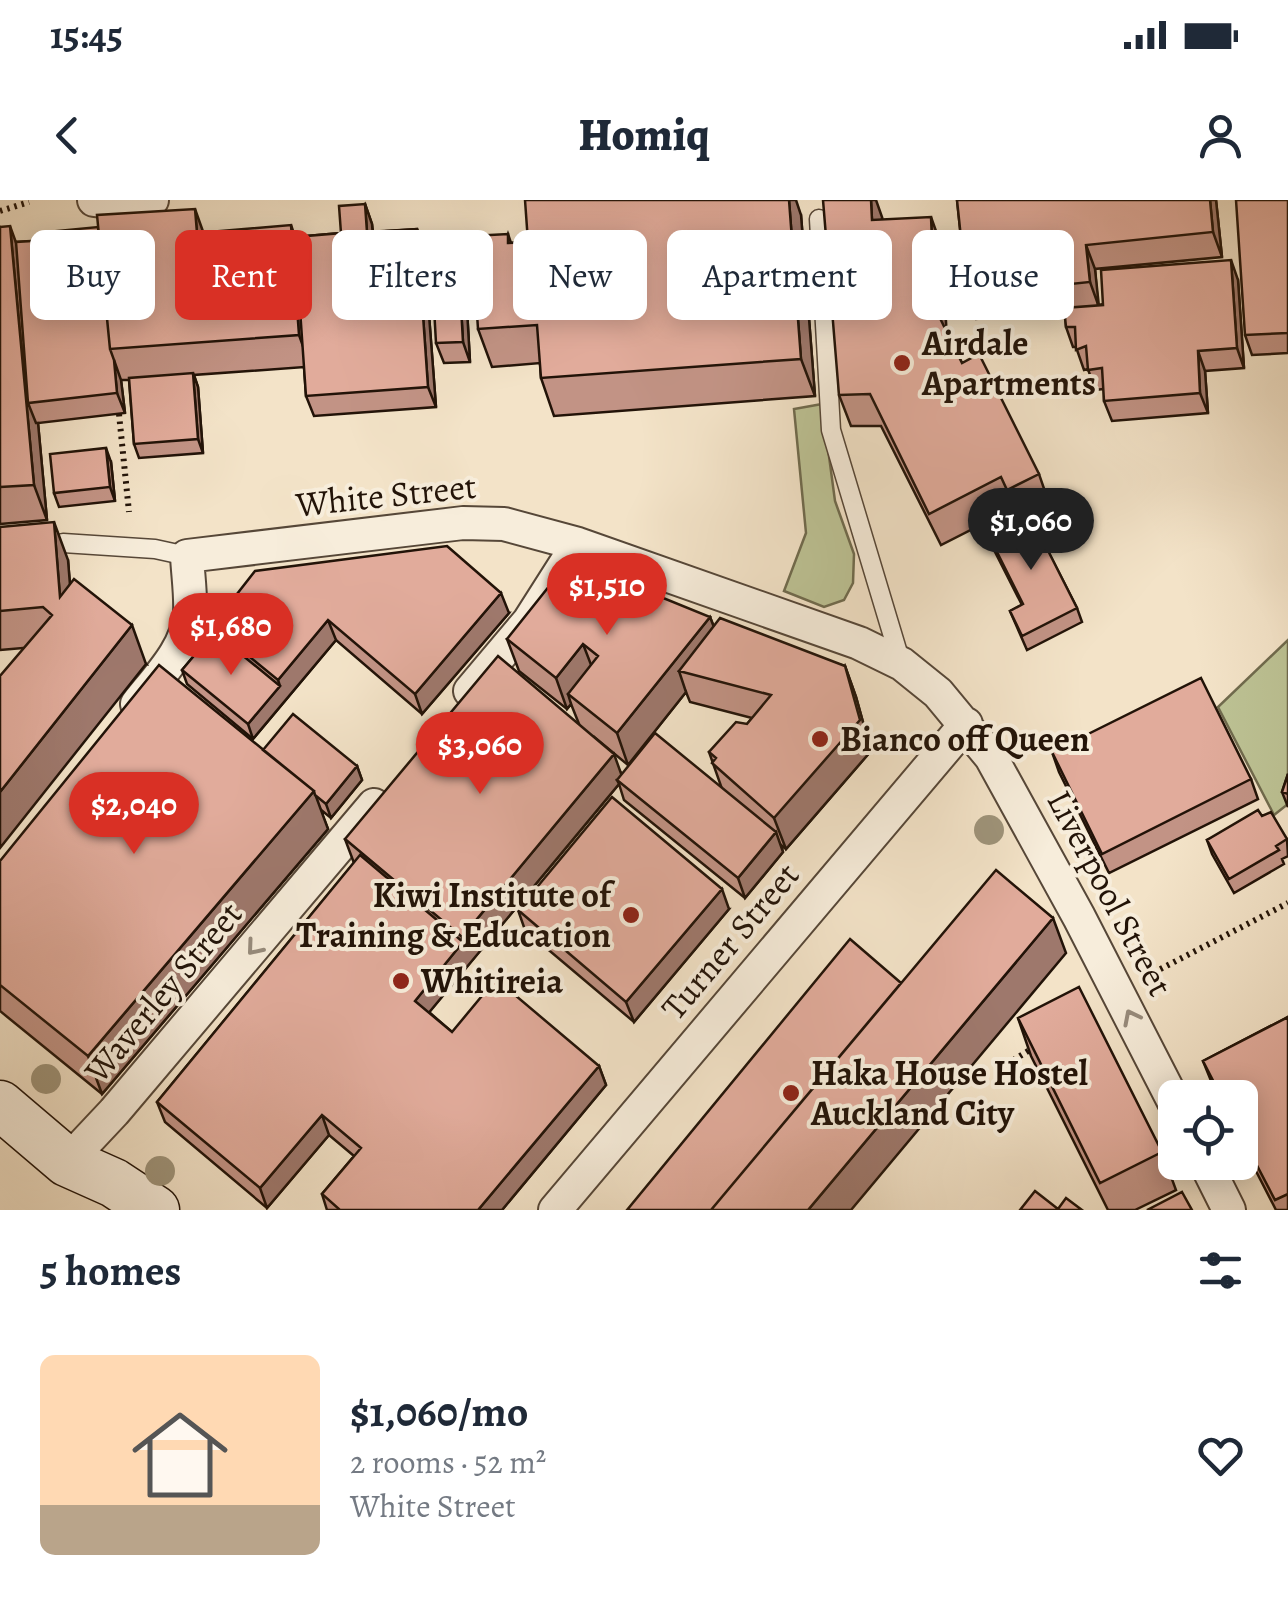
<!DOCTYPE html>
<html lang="en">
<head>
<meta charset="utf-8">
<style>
	:root { --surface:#fff; --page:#f2f2f3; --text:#1f2937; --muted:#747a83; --accent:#d93025 }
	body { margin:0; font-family:Alegreya,serif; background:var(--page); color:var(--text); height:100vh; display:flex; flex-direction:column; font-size:38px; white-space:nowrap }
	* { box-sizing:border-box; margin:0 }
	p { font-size:32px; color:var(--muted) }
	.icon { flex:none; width:55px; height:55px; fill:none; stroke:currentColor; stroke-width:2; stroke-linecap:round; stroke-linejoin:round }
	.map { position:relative; height:1010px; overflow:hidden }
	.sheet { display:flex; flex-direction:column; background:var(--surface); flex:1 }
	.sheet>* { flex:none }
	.top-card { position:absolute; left:30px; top:30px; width:1230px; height:90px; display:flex; gap:20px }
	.buttons { position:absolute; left:1158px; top:880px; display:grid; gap:20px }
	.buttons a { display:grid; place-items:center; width:100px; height:100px; border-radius:15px; background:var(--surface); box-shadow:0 5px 25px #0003; font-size:50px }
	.price { position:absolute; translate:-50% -85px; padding:0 22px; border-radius:35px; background:var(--accent); color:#fff; font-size:32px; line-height:65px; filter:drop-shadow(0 2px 5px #0008) }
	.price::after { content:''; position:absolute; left:50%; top:60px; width:30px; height:22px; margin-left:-15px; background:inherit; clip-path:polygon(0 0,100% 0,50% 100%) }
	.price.selected { background:#222; color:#fff }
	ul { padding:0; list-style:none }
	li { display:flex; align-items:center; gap:30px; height:250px; padding:0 40px }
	li span { display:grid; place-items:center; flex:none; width:280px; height:200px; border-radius:15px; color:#555 }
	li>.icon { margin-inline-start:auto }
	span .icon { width:120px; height:120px; fill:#fffc; stroke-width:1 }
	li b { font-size:42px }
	h2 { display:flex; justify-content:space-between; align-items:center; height:120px; padding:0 40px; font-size:42px }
	.pill { padding:0 35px; border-radius:15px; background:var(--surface); box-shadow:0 5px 25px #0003; font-size:35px; line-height:90px }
	.pill.selected { background:var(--accent); color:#fff }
	.status { display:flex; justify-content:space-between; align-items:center; height:70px; padding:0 50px; background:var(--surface); direction:ltr }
	.status svg { height:28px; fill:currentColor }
	header { display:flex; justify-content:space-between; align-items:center; height:130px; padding:0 40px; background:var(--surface); font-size:45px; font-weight:800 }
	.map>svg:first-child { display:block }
	.green { fill:#bdc395; stroke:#706b4e; stroke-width:2.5 }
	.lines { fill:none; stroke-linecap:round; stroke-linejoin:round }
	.lane-casing { stroke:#564738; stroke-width:21 }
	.street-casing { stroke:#564738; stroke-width:36 }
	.secondary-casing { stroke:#221308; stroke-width:51 }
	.path { stroke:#221308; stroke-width:6; stroke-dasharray:2.5 5; stroke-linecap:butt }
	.lane { stroke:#f7eddb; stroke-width:18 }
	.street { stroke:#f7eddb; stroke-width:32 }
	.secondary { stroke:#f7eddb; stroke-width:48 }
	.tree { fill:#9e9379 }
	.wall { fill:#c29385; stroke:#221308; stroke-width:2.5; fill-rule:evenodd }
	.shaded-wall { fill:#9e786c; stroke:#221308; stroke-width:2.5 }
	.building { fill:#e1ab9b; stroke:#221308; stroke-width:2.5 }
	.oneway { stroke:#978b7c }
	.poi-dot { fill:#8f2418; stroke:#f7eddb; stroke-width:4 }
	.labels { text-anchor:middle; stroke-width:8; stroke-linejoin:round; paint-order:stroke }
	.poi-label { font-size:35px; font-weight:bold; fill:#221308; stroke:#f7eddb; text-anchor:start }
	.street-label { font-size:35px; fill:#221308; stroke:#f7eddb }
</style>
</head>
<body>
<div class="status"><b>15:45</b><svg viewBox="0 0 49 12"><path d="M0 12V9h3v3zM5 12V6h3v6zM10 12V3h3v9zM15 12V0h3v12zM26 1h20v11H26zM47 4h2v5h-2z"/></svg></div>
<header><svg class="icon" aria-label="back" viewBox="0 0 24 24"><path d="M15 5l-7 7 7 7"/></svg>Homiq<svg class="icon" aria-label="person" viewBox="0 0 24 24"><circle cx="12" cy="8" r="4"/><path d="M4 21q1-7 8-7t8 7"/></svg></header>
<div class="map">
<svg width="1288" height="1010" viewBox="0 0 1288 1010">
	<rect width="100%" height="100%" fill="#f3e3c8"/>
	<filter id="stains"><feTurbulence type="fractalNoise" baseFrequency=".002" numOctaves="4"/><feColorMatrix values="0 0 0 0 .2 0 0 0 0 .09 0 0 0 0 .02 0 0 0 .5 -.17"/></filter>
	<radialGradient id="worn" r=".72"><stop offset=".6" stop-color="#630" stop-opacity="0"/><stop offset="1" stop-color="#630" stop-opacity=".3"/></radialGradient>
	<path class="green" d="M822,204l13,97 19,53 -1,29 -9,17 -20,7 -40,-16 22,-58 -12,-124z
		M1288,440v164l-14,11 -56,-108z"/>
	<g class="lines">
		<g class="lane-casing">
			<path id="lane" d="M819,19l12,211 70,233
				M63,343l92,6 32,7"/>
		</g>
		<g class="street-casing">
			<path id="street" d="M94,0l23,3 35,-3
				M470,491l59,-70 49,-77
				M137,504c21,-27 50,-55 53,-91 1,-18 -2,-38 -3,-57l276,-33 41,1 74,20 281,99 43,21 36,29 53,64 88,160 96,187
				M67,962l47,-50 260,-307
				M1205,962l24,48
				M555,1010l411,-486"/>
		</g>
		<g class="secondary-casing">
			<path id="secondary" d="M0,905l67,57 47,21 41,27"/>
		</g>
		<path class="path" d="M0,11l29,-9
			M119,214l10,98
			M1147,776l141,-73
			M1007,864l26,-16"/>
		<use href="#lane" class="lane"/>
		<use href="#street" class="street"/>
		<use href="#secondary" class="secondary"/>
	</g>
	<g class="tree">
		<circle cx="989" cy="630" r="15"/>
		<circle cx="46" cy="879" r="15"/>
		<circle cx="160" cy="971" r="15"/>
	</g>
	<path class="wall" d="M957,0h259l6,57 -127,12 3,36 140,-25 6,88 -39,3 3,42 -96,8 -8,-20v-12l-9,1 -7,-21 -4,1 -8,-23h-3l-7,-20 -1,-16 -89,8 -9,-24z
		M1288,0v153l-36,2 -7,-20z
		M365,4l7,20 1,8 44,-3 7,20 12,158 -122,9 -8,-20 -2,-29 -110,8 4,12 5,66 -64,5 -5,-14 -5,-64h-8l4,33 -87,10 9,97 -47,4v-297l16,15 188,-10 91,5 46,-4z
		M801,15l14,181 -261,20 -13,-38 -1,-15 -48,4 -14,-38 30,-95 3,9z
		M882,17v2l60,29 4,82 16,33 77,111 11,32 -20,10 47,92 5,14 -55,28 -17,-39 12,-6 -31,-61 -5,-14 29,-15 -3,-6 -71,36 -60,-119h-30l-12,-31z
		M467,109l3,53 -26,1 -8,-20z
		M111,262l4,39 -56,6 -5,-14z
		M0,327l68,33 2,25 76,79 -123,-16 -23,2z
		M509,413l-87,101 -86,-74 -83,99 -66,-55 -5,-14 32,-38 -2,-6z
		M710,417l4,10 131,39 11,31 15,54 -85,98 -5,-4 2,7 -38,46 -121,-98 -5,-16 -190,228 23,20 147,34 7,19 -104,125h-175l-5,-16 32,-38 -25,-21 -62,73 -102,-86 -8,-20 197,-239 -9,-24 234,-115 -8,-20 -4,5 -48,-38 -12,-32zM686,492l4,10 62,16 -5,6 -38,28 12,34 -99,-12 -29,-38 35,29z
		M263,550l94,16 5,14 -31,38 -11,-9 8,20 -226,265 -102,-83v-150z
		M1052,552l199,27 7,20 -149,74 -50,-101z
		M1288,574v33l-6,-15z
		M1262,616l25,23 1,17 -6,3 2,5 -50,29 -22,-39 -5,-14z
		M729,709l-95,113 -109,-92 -7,-20z
		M1288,817v193h-12l-36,-70v-42h-22l-15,-37z
		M1018,818l144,134 14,38 -41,20h-27l-77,-154z"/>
	<path class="shaded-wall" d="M789,0h7l5,15 14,181 -14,-37z
		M871,0h5l6,17 1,34 -11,-31z
		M1210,0h6l6,57 -9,-25z
		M365,4l7,20 2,28 -7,-20z
		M195,9l11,31 -9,-7z
		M931,17l11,31 5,92 -12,-32z
		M291,25l11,32 8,109 -11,-31z
		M10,26l13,36 5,141 8,20h2l9,97 -13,-35z
		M417,29l7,20 12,158 -8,-20z
		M1086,45l9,24 4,38 -9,-25z
		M1231,60l7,20 6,88 -7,-20z
		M460,89l7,20 3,53 -7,-20z
		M1198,151l7,20 3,42 -8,-20z
		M114,160l7,20 4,33 -8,-20z
		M193,173l5,14 5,66 -5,-14z
		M106,248l5,14 4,39 -5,-14z
		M54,322l14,38 6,75 -14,-38z
		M501,393l8,20 -87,101 -7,-20z
		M710,417l12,31 -43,23 7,21 -58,73 -11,-32z
		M328,420l8,20 -83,99 -5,-15 32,-38 -2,-6z
		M132,425l14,39 -146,184v-56z
		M583,444l12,31 -27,19 3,10 -4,5 -11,-31z
		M845,466l11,31 15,54 -85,98 -12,-31z
		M614,554l9,25 -6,1 2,4 -197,237 -7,-20 48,-59 -1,-5z
		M357,566l5,14 -31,38 -5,-14z
		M314,591l14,38 -226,265 -14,-38z
		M776,632l7,20 -38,46 -7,-20z
		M722,689l7,20 -95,113 -8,-20z
		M1053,718l13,35 -215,257h-43z
		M599,866l7,19 -104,125h-24z
		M322,915l7,20 -62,73 -7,-20z"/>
	<path class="building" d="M525,0h264l12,159 -260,19 -4,-53 -59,4 -6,-93 36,-2v9l20,-1z
		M823,0h48l1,20 59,-3 4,91 27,55 17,-9 60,120 -32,16 -6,-13 -72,37 -59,-120 -31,1z
		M957,0h253l3,32 -127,13 4,37 -123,13z
		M1236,0h52v133l-43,2z
		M365,4l2,28 50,-3 11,158 -122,9 -11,-159 46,-4 -2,-27z
		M195,9l2,24 94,-8 8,110 -189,14 -13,-134z
		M10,26l24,259 -34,2v-260z
		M98,27l12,122 4,11 3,33 -89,10 -12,-161 31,-2 -1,-8z
		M1231,60l6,88 -39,3 2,42 -96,8 -2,-33 -14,2 -2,-24 -10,4 -1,-23h-9l-2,-19 39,-3 -2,-35z
		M460,89l3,53 -27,1 -3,-53z
		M193,173l5,66 -64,5 -5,-66z
		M106,248l4,39 -56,6 -4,-39z
		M1027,309l50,99 -55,28 -12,-25 13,-7 -37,-74z
		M54,322l6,75 14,-18 58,46 -132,167v-116l52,-61 -9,-8 -43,4v-84z
		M447,346l54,47 -86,101 -87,-74 -50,60 -66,-54 43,-55z
		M570,360l140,57 -93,116 -49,-39 30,-38 -15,-12 -27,34 -49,-39z
		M720,418l125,48 15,54 -86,98 -62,-55 4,-5 -7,-6 27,-30 11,2 24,-29 -92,-24z
		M214,432l66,54 -32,38 -66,-54z
		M498,456l116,98 -152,183 -117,-98z
		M159,465l155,126 -226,265 -88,-71v-124z
		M1201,478l50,101 -149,75 -50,-102z
		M293,514l64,52 -31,38 -11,-9 -1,-4 -51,-41z
		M655,533l121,99 -38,46 -121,-98z
		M1288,574v20l-6,-2z
		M612,597l110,92 -96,113 -108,-92z
		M1258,610l4,6 9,-4 16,27 -11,7 3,4 -50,29 -22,-39z
		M360,655l103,87 -48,59 37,31 44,-53 103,87 -121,144h-138l-18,-16 39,-46 -39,-33 -62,73 -103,-86z
		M996,670l57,48 -245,292h-97z
		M850,739l51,44 -190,227h-84z
		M1079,787l83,165 -62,31 -82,-165z
		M1288,817v177l-13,6 -35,-67v-35h-18l-19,-37z
		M1035,991l23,18 8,-11 16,12h-62z
		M1182,992l10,18h-45z"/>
	<defs><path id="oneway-chevron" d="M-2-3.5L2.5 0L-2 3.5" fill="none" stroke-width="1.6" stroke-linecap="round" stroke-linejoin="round" transform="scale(2.5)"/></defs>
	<g class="oneway">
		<use href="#oneway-chevron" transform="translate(254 748) rotate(130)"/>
		<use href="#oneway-chevron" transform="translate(1131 817) rotate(-117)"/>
	</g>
	<g class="poi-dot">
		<circle cx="902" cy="163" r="10"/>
		<circle cx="820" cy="539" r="10"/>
		<circle cx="631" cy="715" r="10"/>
		<circle cx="401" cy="781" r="10"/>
		<circle cx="791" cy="893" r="10"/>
	</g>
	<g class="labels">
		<g class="poi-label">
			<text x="922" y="155">Airdale<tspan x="922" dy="40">Apartments</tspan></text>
			<text x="840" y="551">Bianco off Queen</text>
			<text x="611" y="707" text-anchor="end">Kiwi Institute of<tspan x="611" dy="40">Training &amp; Education</tspan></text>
			<text x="421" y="793">Whitireia</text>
			<text x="811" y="885">Haka House Hostel<tspan x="811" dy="40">Auckland City</tspan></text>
		</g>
		<g class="street-label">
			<text transform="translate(386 295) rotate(-6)" y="12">White Street</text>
			<text transform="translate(1110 693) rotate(62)" y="12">Liverpool Street</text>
			<text transform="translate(730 741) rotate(-50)" y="12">Turner Street</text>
			<text transform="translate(163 792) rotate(-50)" y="12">Waverley Street</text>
		</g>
	</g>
	<rect width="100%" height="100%" filter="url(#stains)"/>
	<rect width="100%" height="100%" fill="url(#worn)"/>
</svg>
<div class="buttons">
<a><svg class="icon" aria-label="locate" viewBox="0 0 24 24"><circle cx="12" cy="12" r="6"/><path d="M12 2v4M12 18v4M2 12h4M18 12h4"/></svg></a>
</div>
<b class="price selected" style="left:1031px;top:373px">$1,060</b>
<b class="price" style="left:607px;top:438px">$1,510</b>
<b class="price" style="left:231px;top:478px">$1,680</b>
<b class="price" style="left:480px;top:597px">$3,060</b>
<b class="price" style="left:134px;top:657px">$2,040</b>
<div class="top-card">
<a class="pill">Buy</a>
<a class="pill selected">Rent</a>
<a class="pill">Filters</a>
<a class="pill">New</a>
<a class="pill">Apartment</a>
<a class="pill">House</a>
</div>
</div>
<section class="sheet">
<h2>5 homes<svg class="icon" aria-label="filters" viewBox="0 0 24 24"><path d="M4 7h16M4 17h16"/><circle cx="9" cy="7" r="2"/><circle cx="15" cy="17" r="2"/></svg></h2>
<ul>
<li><span style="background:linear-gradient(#ffd9b3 75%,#b9a48a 0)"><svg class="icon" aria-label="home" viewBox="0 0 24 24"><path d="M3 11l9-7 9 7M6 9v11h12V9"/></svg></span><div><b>$1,060/mo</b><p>2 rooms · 52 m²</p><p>White Street</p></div><svg class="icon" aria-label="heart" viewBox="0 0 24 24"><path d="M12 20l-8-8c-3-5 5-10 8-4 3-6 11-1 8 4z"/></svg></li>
</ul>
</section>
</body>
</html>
